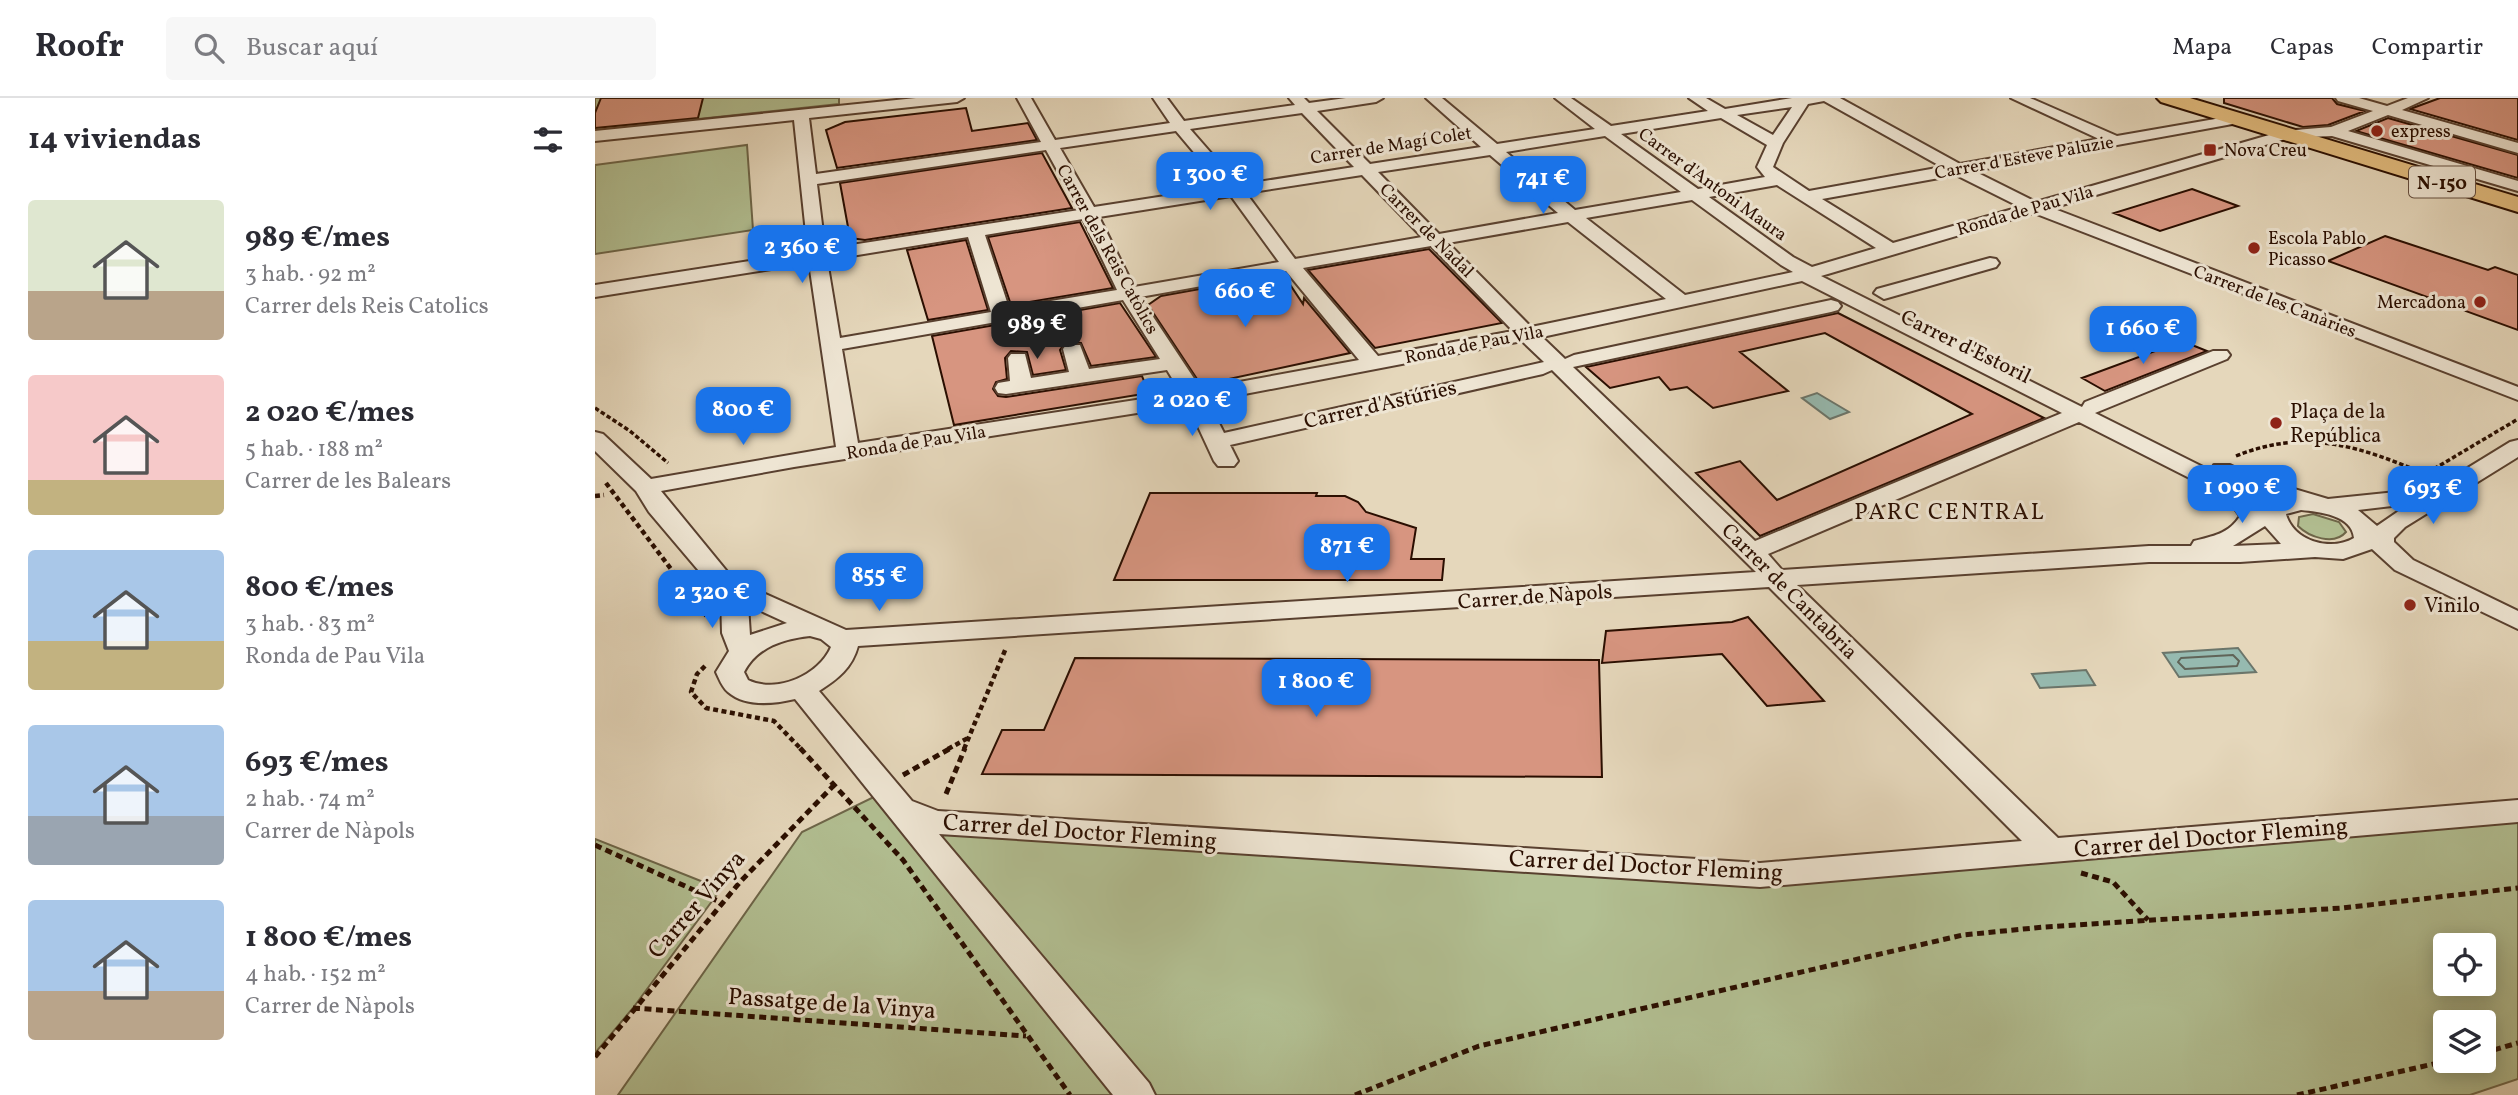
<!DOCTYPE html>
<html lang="es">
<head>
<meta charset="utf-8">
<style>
	:root { --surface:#fff; --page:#f7f7f7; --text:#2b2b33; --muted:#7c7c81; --line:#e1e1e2; --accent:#1a73e8 }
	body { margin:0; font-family:Vollkorn,serif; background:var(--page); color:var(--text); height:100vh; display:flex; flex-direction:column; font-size:26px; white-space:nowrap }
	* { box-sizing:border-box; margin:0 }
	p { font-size:23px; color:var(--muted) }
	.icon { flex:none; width:38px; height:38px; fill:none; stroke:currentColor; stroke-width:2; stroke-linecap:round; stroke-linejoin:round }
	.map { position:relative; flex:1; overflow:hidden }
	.side { display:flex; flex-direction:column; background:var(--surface); width:595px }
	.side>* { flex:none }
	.buttons { position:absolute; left:1838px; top:835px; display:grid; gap:14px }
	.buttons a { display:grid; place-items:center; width:63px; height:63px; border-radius:7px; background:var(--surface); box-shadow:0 4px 18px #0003; font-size:35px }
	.price { position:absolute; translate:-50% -60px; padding:0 16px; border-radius:14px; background:var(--accent); color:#fff; font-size:23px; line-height:46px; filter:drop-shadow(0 2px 4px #0008) }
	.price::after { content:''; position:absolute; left:50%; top:42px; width:21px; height:16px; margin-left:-10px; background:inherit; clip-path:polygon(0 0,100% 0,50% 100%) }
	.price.selected { background:#222; color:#fff }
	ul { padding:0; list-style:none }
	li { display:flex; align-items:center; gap:21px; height:175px; padding:0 28px }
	li span { display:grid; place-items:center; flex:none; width:196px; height:140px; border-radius:7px; color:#555 }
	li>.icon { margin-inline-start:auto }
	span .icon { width:84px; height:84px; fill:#fffc; stroke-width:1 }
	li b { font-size:30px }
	h2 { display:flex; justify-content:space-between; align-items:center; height:84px; padding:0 28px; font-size:30px }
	header { display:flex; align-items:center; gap:42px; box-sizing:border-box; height:98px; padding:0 35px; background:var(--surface); border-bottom:2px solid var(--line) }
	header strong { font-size:33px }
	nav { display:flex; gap:38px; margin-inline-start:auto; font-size:24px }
	.search { width:490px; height:63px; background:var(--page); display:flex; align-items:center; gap:18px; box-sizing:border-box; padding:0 24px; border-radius:7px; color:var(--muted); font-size:26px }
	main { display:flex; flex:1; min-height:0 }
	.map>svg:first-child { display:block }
	.green { fill:#b2bf92; stroke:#6e6649; stroke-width:2; fill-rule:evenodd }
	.water { fill:#96bab0; stroke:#6b756a; stroke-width:2 }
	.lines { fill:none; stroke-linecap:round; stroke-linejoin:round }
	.shore { stroke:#606458; stroke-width:2 }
	.building { fill:#d79580; stroke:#2a0e00; stroke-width:2 }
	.street-casing { stroke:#59402f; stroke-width:4 }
	.primary-casing { stroke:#2a0e00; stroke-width:4 }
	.path-far2 { stroke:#2a0e00; stroke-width:3.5; stroke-dasharray:4.5 2.5; stroke-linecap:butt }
	.path-far1 { stroke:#2a0e00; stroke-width:4.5; stroke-dasharray:5 3.5; stroke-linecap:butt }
	.path { stroke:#2a0e00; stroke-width:5; stroke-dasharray:7 4.5; stroke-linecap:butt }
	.street { fill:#eee5d3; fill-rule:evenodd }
	.primary { fill:#e2bc7e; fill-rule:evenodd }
	.poi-dot { fill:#8f2418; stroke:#eee5d3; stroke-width:2.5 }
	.labels { text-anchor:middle; stroke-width:6; stroke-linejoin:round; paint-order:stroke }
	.far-poi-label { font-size:18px; fill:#2a0e00; stroke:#eee5d3; text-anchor:start }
	.far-street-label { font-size:18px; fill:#2a0e00; stroke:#eee5d3 }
	.shield { fill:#eee5d3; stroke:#654e3f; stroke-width:2 }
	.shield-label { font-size:19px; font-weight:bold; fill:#2a0e00 }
	.street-label { font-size:21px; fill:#2a0e00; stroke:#eee5d3 }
	.poi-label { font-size:21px; fill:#2a0e00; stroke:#eee5d3; text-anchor:start }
	.neighbourhood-label { font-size:23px; letter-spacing:2px; fill:#2a0e00; stroke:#eee5d3 }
	.near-street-label { font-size:24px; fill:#2a0e00; stroke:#eee5d3 }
</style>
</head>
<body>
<header>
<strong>Roofr</strong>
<div class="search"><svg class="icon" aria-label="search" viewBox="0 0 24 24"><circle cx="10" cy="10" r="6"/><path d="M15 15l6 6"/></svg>Buscar aquí</div>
<nav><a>Mapa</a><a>Capas</a><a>Compartir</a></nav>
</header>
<main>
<section class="side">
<h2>14 viviendas<svg class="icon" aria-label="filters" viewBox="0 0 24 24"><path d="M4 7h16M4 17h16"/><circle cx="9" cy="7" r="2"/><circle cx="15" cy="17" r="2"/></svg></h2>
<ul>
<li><span style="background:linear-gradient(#dfe7d0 65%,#b9a48a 0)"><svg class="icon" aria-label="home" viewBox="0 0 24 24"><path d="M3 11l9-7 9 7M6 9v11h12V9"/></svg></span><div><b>989 €/mes</b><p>3 hab. · 92 m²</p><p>Carrer dels Reis Catolics</p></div></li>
<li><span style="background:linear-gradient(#f6c9c9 75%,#c2b280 0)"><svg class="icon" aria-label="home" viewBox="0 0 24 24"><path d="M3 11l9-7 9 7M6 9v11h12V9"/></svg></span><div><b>2 020 €/mes</b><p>5 hab. · 188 m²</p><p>Carrer de les Balears</p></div></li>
<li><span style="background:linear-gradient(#a9c7e8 65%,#c2b280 0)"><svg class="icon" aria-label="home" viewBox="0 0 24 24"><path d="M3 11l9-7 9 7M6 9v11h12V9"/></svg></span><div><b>800 €/mes</b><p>3 hab. · 83 m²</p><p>Ronda de Pau Vila</p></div></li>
<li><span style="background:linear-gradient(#a9c7e8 65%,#9aa5b1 0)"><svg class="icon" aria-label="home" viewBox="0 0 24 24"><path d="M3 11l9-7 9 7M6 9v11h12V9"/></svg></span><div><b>693 €/mes</b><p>2 hab. · 74 m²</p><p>Carrer de Nàpols</p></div></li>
<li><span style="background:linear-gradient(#a9c7e8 65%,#b9a48a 0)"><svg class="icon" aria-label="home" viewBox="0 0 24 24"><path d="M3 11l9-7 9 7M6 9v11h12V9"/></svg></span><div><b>1 800 €/mes</b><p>4 hab. · 152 m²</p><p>Carrer de Nàpols</p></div></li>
</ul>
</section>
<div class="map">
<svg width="1923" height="997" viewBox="0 0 1923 997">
	<rect width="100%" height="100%" fill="#e5d7bb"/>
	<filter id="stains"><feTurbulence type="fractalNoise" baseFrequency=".00286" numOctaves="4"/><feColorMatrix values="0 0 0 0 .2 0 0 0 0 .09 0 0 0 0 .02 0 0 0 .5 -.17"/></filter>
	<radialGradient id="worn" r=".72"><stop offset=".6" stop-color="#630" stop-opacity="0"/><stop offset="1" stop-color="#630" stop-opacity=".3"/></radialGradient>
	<path class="green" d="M0,0h244v6l-244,26z
		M152,47l6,85 -158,24v-89z
		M1718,416l26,8 7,10c-12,14 -37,5 -48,-6l1,-9z
		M289,694l17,17 859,66 758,-64v268l-48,16h-1852l184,-263zM1850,847h38v39h-38zM1850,924h38v38h-38z
		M0,741l126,50 -88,119 -38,45z"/>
	<path class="water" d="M1222,295l32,19 -19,7 -28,-21z
		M1643,550l18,24 -77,5 -16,-24z
		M1491,572l9,15 -55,3 -8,-14z"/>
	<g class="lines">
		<path class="shore" d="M1638,557l6,6 -2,5 -52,3 -7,-7 3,-4z"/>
	</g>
	<path class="building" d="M6,0h102l-5,20 -103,10v-15z
		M1629,0h108l5,6 28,7 -37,14 -25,2 -79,-24z
		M1845,0h78v42l-108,-31z
		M371,10l6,23 56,-8 9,17 -200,28 -11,-38 19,-8z
		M1793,20l130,37v23l-162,-47z
		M447,55l30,55 -207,32 -15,-2 -10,-55z
		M1597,91l46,17 -78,25 -46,-18z
		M485,124l33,66 -102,17 -23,-68z
		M1790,138l103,34 7,-3 23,8v55l-190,-69z
		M371,142l22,70 -60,10 -21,-70z
		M834,151l73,74 -127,25 -67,-78z
		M688,176l20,30 1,-6 46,55 -149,32 -53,-80 13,-9z
		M525,205l36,54 -65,9 -10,-23 -15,-1 -6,8 6,20 -33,5 -6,-23 -16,-1 -6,7 2,21 -11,3 -3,7 5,7 8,1 136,-21 7,17 -195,32 -22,-89z
		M1243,215l206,105 -284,118 -64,-63 44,-12 37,39 195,-86 -147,-81 -85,19 48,39 -75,17 -26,-21 -17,3 -11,-13 -49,11 -24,-21z
		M1587,243l25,10 -102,40 -23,-13z
		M555,395h167l-1,3h29l13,6 8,10 50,16 -5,31h33l-2,21h-328z
		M1153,519l76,84 -57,5 -45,-52 -120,9 4,-32 126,-9z
		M480,560l524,2 3,117 -620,-3 20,-44h42z"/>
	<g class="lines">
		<g class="street-casing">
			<path id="street" d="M321,0h48l-7,4 -148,16 7,56 225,-32 -24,-44h14l24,42 115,-17 -17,-25h14l17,23 111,-16 -6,-7h15l5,5 37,-5h37l-7,4 -59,9 53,53 111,-17 -55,-49h16l55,46 98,-15 -40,-31h16l40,28 97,-15 -19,-13h17l19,11 67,-11h48l120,66 139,-25 -88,-41h19l87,38 121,-21 7,4 -7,4 -264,48 62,31 247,-71 48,-4 42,-16 -35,-10 -2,-3h23l28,8 21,-8h20l-26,12 116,33v10l-130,-38 -40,16 170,50v10l-186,-55 -43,2 -237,70 466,179v13l-484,-187 -213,63 261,131 3,-5 128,-51h14l3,4 -3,4 -132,54 116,58 3,-6h16l24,12 74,22 107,-11 75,-46 8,-2v17l-113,70 -11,11v4l19,18 105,51v18l-123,-59 -23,-21 -29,10 -28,-2 -75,5h-91l-352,23 261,253 460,-38v22l-758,65 -821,-53 210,249 6,12h-42l-318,-396c-21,5 -50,8 -67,-7 -6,-5 -9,-14 -12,-20l13,-21 -7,-18 -1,-36 -72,-85 -13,-21 -41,-40v-19l8,2 48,45 185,-32 -27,-184 -214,34v-12l213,-33 -14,-132 -199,21v-10zM1229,3l118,66 -133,24 -36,-24 10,-24 25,-39zM1197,9l-19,28 -36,-20zM707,15l52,54 -115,18 -49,-56zM1126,20l46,27 -10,22 8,10 -67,12 -77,-55zM581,33l47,56 -129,20 -34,-59zM1010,38l76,56 -106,18 -69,-58zM451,52l33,60 -254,39 -8,-65zM895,57l68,58 -119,21 -61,-62zM767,77l60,62 -127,22 -49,-66zM1361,77l64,32 -127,36 -71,-44zM1182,87l99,63 -64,19 -19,-10 -84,-60zM636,98l48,66 -145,25 -35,-70zM1097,102l89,65 12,7 -108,23 -99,-77zM488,121l34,71 -108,18 -24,-73zM973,124l98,77 -135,28 -83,-84zM373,139l23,75 -151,26 -13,-78zM836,148l82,85 -135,25 -75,-88zM691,173l73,89 -158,29 -61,-92zM1207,183l260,132 -307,128 -182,-174 258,-55 7,-2 3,-4 -3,-4 -7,-2 -257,55 -9,4 -23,-22zM528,202l37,59 -71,10 -9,-24h-14l-3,4 6,23 -38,6 -6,-24h-14l-3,4 2,23 -12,2 -3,5 3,5 8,1 161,-24 14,23 -323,50 -16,-94zM927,243l22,21 -320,71 -16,-32zM957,272l204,202 -910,58 -112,-50 -73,-89 133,-24 394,-62 26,56 4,5h16l4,-5 -8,-16 313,-71zM1484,324l148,75 13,19c-11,18 -27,20 -46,25l-3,5h-42l-367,24 -14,-16zM1650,392l33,10 -19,9zM1814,406l-32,22 -19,-16zM1706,412c19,2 51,5 53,28 -23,14 -61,3 -68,-24zM1670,428l16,18 -48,2zM1174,489l253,254 -262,22 -822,-52 -26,-10 -93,-110c19,-12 33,-23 39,-45zM153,507l39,18 -37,12zM215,538l11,3 10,8c-12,28 -54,47 -83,33l-4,-8c13,-25 39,-33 66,-36z
				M1395,160l6,1 3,4 -3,4 -112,32 -10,-6 3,-4z"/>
		</g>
		<g class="primary-casing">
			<path id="primary" d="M1562,0h33l328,99v15l-357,-110z"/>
		</g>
		<path class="path-far2" d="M0,310l35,23 38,32
			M1641,358c69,-28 123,-10 189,18
			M1827,378l96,-57"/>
		<path class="path-far1" d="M11,385l102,135
			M0,398l9,-1
			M110,568l-8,8 -6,18 15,16 68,13 27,28
			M353,651l20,-11
			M369,651l42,-101"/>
		<path class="path" d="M205,650l103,112 167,235
			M308,677l48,-27
			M351,696l19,-46
			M0,747l125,57
			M1486,775l32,9 35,38
			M38,910l393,28
			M1888,955l35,-10
			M0,959l145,-175 95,-98
			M760,997l124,-49 484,-111 81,-8 298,-19 176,-20
			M1702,997l154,-35"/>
		<use href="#street" class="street"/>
		<use href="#primary" class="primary"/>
	</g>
	<g class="poi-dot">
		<circle cx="1782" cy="33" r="7"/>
		<rect x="1608" y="45" width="14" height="14" rx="3.5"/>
		<circle cx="1659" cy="150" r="7"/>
		<circle cx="1885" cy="204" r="7"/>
		<circle cx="1681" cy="325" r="7"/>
		<circle cx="1815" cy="507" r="7"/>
	</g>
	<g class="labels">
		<g class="far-poi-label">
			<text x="1796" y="39">express</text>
			<text x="1629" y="58">Nova Creu</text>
			<text x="1673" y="146">Escola Pablo<tspan x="1673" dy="21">Picasso</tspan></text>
			<text x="1871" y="210" text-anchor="end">Mercadona</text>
		</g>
		<g class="far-street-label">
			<text transform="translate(796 47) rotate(-9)" y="6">Carrer de Magí Colet</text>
			<text transform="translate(1429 59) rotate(-10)" y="6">Carrer d'Esteve Paluzie</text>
			<text transform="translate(1118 86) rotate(36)" y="6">Carrer d'Antoni Maura</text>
			<text transform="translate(1430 112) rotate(-16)" y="6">Ronda de Pau Vila</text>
			<text transform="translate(832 132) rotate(45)" y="6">Carrer de Nadal</text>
			<text transform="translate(513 151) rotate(61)" y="6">Carrer dels Reis Catòlics</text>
			<text transform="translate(1680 203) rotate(21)" y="6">Carrer de les Canàries</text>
			<text transform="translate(879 246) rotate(-11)" y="6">Ronda de Pau Vila</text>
			<text transform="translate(321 344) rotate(-9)" y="6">Ronda de Pau Vila</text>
		</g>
		<rect class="shield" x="1814" y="68.5" width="66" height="31" rx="5"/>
		<g class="shield-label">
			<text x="1847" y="91">N-150</text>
		</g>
		<g class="street-label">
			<text transform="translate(1371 248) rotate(26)" y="7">Carrer d'Estoril</text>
			<text transform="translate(785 306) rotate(-13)" y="7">Carrer d'Astúries</text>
			<text transform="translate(1195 493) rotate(45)" y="7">Carrer de Cantabria</text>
			<text transform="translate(940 498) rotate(-4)" y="7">Carrer de Nàpols</text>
		</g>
		<g class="poi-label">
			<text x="1695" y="320">Plaça de la<tspan x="1695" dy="24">República</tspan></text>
			<text x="1829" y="514">Vinilo</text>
		</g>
		<g class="neighbourhood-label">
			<text x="1355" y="421">PARC CENTRAL</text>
		</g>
		<g class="near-street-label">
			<text transform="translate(485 733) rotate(4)" y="8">Carrer del Doctor Fleming</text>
			<text transform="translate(1616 739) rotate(-5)" y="8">Carrer del Doctor Fleming</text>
			<text transform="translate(1051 767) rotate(3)" y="8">Carrer del Doctor Fleming</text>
			<text transform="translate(101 806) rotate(-49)" y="8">Carrer Vinya</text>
			<text transform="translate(237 905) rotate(4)" y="8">Passatge de la Vinya</text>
		</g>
	</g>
	<rect width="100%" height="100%" filter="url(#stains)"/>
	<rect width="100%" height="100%" fill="url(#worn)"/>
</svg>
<div class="buttons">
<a><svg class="icon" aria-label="locate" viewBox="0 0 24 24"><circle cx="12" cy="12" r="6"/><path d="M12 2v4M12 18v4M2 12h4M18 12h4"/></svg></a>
<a><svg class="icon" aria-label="layers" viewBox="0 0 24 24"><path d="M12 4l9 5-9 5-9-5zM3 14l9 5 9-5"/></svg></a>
</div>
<b class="price" style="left:615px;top:114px">1 300 €</b>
<b class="price" style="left:948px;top:118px">741 €</b>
<b class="price" style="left:207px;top:187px">2 360 €</b>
<b class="price" style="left:650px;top:231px">660 €</b>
<b class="price selected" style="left:442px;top:263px">989 €</b>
<b class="price" style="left:1548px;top:268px">1 660 €</b>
<b class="price" style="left:597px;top:340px">2 020 €</b>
<b class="price" style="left:148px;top:349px">800 €</b>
<b class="price" style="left:1647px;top:427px">1 090 €</b>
<b class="price" style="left:1838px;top:428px">693 €</b>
<b class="price" style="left:752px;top:486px">871 €</b>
<b class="price" style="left:284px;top:515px">855 €</b>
<b class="price" style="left:117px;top:532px">2 320 €</b>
<b class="price" style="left:721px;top:621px">1 800 €</b>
</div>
</main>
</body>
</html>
